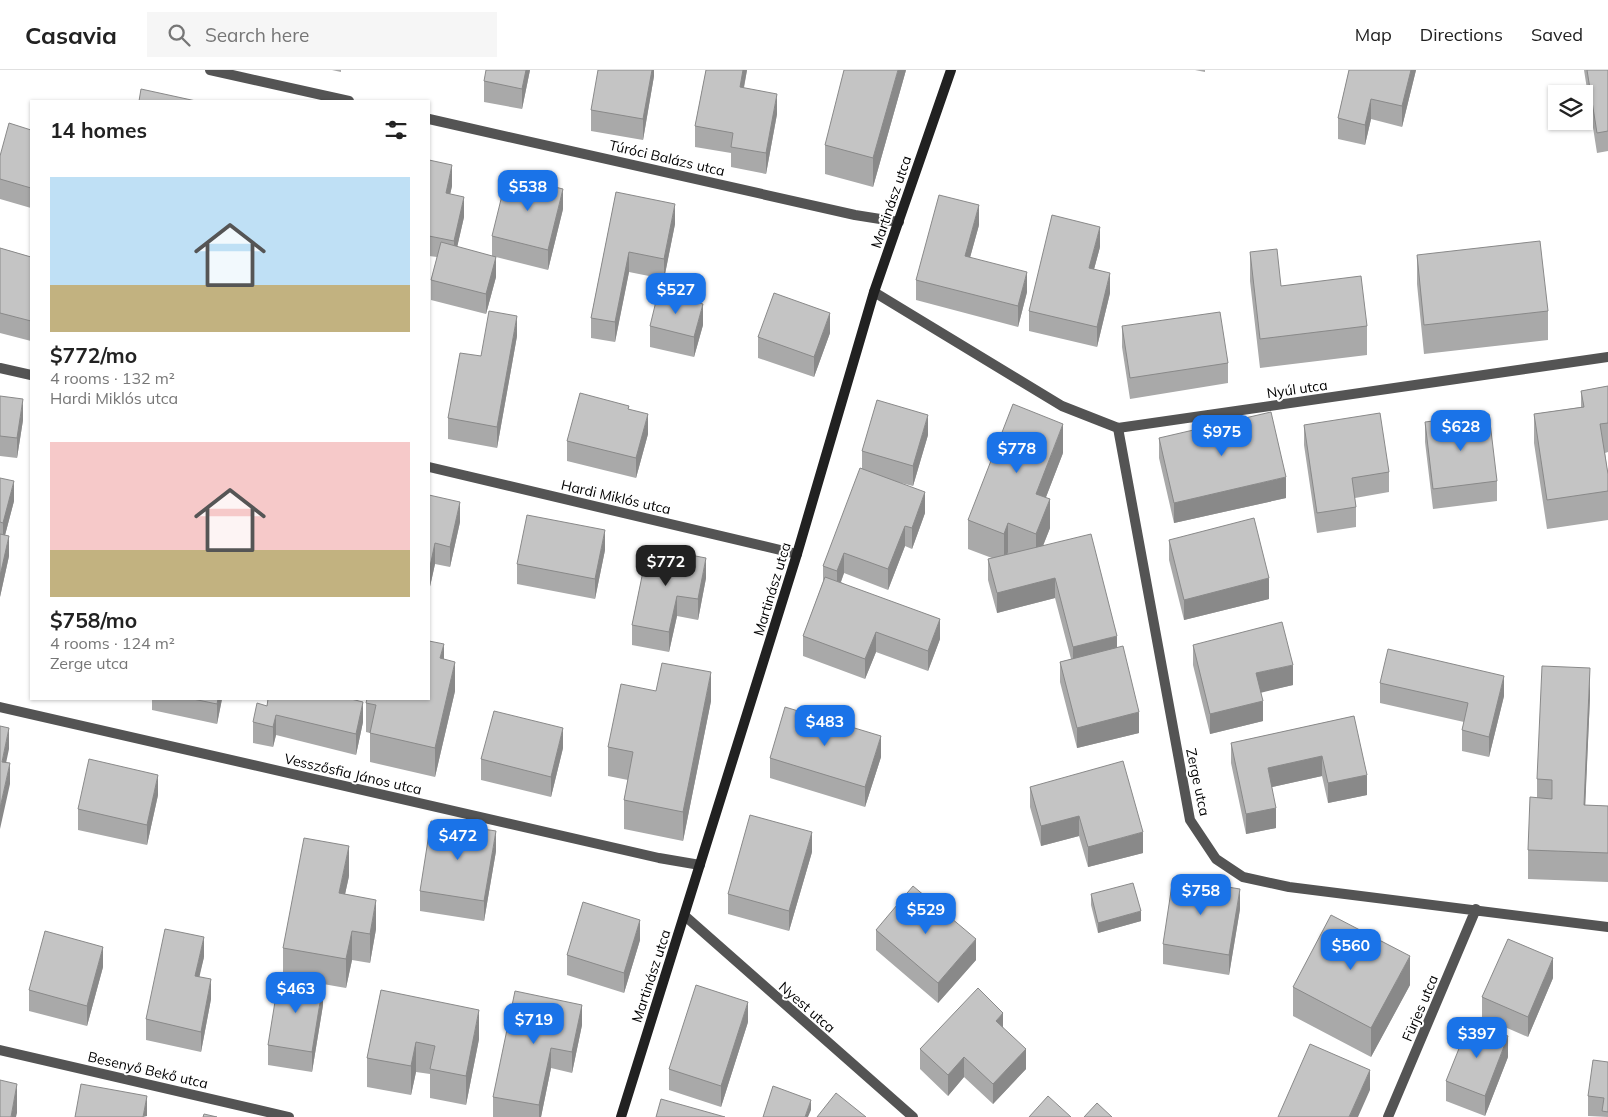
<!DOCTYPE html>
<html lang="en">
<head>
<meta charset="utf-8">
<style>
	:root { --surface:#fff; --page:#f6f6f6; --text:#222; --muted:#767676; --line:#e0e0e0; --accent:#1a73e8 }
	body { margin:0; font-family:Mulish,sans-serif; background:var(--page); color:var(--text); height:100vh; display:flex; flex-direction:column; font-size:19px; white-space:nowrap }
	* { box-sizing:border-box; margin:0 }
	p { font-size:16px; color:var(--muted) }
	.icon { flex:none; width:28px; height:28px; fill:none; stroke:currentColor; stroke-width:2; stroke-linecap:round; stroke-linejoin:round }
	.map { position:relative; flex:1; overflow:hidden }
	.sheet { position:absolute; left:30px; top:30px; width:400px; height:600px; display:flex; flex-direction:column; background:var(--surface); border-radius:0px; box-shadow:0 1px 4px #0004 }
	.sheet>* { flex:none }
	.tools { position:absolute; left:1548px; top:15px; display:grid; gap:10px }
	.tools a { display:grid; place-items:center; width:45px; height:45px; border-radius:0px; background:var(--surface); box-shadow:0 1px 4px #0004; font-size:25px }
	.price { position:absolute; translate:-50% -42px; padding:0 11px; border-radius:10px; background:var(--accent); color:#fff; font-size:16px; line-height:32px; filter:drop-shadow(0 1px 2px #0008) }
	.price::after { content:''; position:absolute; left:50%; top:30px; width:15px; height:11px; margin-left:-8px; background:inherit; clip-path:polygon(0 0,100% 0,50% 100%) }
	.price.active { background:#222; color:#fff }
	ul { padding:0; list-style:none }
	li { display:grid; align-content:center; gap:10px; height:265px; padding:0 20px }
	li span { display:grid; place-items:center; height:155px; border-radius:0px; color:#555 }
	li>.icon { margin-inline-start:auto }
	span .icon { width:90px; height:90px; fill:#fffc; stroke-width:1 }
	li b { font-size:21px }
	h2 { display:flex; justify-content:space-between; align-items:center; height:60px; padding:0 20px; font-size:21px }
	header { display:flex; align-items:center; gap:30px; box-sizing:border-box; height:70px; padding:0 25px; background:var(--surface); border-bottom:1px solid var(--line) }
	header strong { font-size:24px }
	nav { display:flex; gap:28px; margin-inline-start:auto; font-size:18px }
	.search { width:350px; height:45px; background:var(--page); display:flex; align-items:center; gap:12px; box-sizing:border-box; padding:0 18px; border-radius:0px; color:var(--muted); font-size:19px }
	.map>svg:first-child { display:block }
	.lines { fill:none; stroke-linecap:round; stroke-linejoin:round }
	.street { stroke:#545454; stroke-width:10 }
	.secondary { stroke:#212121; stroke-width:10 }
	.wall { fill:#a9a9a9 }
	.shaded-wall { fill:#898989 }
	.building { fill:#c4c4c4; stroke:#898989 }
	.labels { text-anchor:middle; stroke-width:4; stroke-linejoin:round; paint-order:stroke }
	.street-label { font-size:14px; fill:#000; stroke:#fff }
</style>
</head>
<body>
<header>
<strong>Casavia</strong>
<div class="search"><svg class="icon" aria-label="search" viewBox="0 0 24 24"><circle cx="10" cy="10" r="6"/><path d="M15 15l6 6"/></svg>Search here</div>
<nav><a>Map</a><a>Directions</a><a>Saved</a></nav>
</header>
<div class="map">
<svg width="1608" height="1047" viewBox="0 0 1608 1047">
	<rect width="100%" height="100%" fill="#fff"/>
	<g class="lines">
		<path class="street" d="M210,0l139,31
			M429,49l426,96 44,7
			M874,222l188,114 56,22 490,-71
			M0,298l31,7
			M1118,358l72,392 26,39 27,18 46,10 319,40
			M429,397l368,87
			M0,637l659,151 41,7
			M685,846l228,201
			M0,980l289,67
			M1388,1047l88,-208"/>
		<path class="secondary" d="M621,1047l176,-563 77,-262 77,-222"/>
	</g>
	<path class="wall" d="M332,0h9v2z
		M530,0l-8,39 -38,-7v-21z
		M654,0v6l-11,64 -52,-9v-21z
		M706,0h41l-3,18 33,26 -11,60 -35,-7v-14l-36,-6v-21z
		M906,0l-33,117 -48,-13v-29z
		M1195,0h10v2z
		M1349,0h67l-14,57 -31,-8 -6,26 -27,-6v-21z
		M1584,0h24v81l-11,2z
		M31,60v78l-31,-9v-43z
		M429,90l23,26 -2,8 14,23 -7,30 35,9v-20l71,-27 -15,61 -52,-13v20l-10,37 -55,-14v-20l6,-23 -8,-1z
		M616,122l59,32 -11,55 -35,-7 -14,70 -24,-4v-20z
		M979,155l-9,32 57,35 -9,35 -102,-27v-20z
		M1100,177l-6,22 16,24 -13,54 -68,-16v-20z
		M0,178l31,9v84l-31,-8z
		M1250,182l31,34 86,40v29l-107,13 -10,-87z
		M1417,185l131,56v29l-124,14 -7,-70z
		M703,255l-9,32 -44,-10v-21z
		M1122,256l106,37v20l-98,16 -8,-52z
		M830,263l-16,44 -56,-19v-21z
		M517,266l-20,112 -49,-9v-21l33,-62z
		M1608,316v66l-3,1 3,21v46l-61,9 -13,-86v-29l47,-7v-16z
		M0,326l23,24 -6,38 -17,-2z
		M629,339l19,25 -12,44 -69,-17v-20z
		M1425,352l72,59v20l-64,8 -8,-67z
		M1304,355l85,47v20l-34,6 1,9v20l-39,6 -13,-88z
		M928,365l-15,51 -16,-4 28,31 -13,36 -7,-3 -17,44 -44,-17 -3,9 99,57 -12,32 -52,-19 -11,27 -62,-23v-20l20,-54v-16l39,-98v-17z
		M1159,368l127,60 -112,25 -15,-65z
		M1063,383l-17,44 4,31 -7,18 74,102 22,85 -62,15 -17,-66v-20l11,-3 -16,-61 -58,15 -9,-33v-21l4,-1 -24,-9v-29z
		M0,408l14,23 -9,34 4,21 -9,41z
		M429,425l31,27 -10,45 -15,-3 -6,27z
		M1169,470l100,59 -85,21 -15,-60z
		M648,477l58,31 -8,42 -21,-4 -8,36 -37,-7v-20z
		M605,480l-10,49 -78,-15v-20z
		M1193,575l100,40 -32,7 2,29 -53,13 -17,-69z
		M444,589l11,32 -20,86 -65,-15v-29l-4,-1v-29z
		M1380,613l124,13 -15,61 -27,-6v-21l2,-8 -84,-19z
		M656,621l55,10 -28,140 -59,-12v-29l4,-20 -20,-4v-29z
		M1590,627l-5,108 23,1v76l-80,-3v-29l9,-52v-19z
		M152,629h70l-5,25 -65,-14z
		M268,629h86l9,23 -7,33 -80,-20 -3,12 -20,-4v-21l14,-16z
		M1354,646l13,79 -39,8 -6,-27 -50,11 4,41 -30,6 -15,-71v-20z
		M563,678l-12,49 -70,-17v-21z
		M881,687l-16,50 -95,-29v-20z
		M1030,717l113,66 -55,14 -9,-31 -38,10 -11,-39z
		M158,725l-11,50 -69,-15v-21z
		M496,781l-12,70 -64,-10v-20z
		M812,782l-23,79 -61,-17v-20z
		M349,806l-4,18 31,35 -6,34 -18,-3 -6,28 -63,-11v-29z
		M1091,824l50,27 -43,12 -7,-28z
		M1240,839l-11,66 -66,-11v-20z
		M876,860l100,30 -38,43 -62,-53z
		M640,870l-16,53 -57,-18v-20z
		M204,887l-5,19 12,23 -10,53 -55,-12v-21z
		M103,897l-16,59 -58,-15v-21z
		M1553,908l-25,59 -46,-20v-20z
		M1410,915l-39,72 -78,-41v-29z
		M381,920l98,49 -13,66 -36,-7v-24l-14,-2 -5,23 -44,-8v-29z
		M323,935l-11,67 -44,-7v-20z
		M582,935v20l-10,48 -21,-5 -10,49h-48v-20z
		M748,952l-27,85 -52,-17v-21z
		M1003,957l23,42 -33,35 -29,-27 -16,19 -28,-27v-20z
		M1508,987l-23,59 -39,-15v-20z
		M1608,992v55l-20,-1v-20z"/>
	<path class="shaded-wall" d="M526,0h4l-8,39v-20z
		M652,0h2v6l-11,64v-21z
		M743,0h4l-7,37v-20z
		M898,0h8l-33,117v-29z
		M1411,0h5l-14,57v-21z
		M777,24v20l-11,60v-21z
		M1371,29v20l-6,26v-20z
		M452,95v21l-6,27v-20z
		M563,119v20l-15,61v-20z
		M464,127v20l-10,44v-20z
		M675,134v20l-11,55v-20z
		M979,135v20l-14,51v-20z
		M1100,157v20l-11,41v-20z
		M629,182v20l-14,70v-20z
		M496,187v20l-10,37v-20z
		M1027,202v20l-9,35v-21z
		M1110,203v20l-13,54v-20z
		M703,234v21l-9,32v-20z
		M830,243v20l-16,44v-20z
		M517,246v20l-20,112v-21z
		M430,266v21l-1,4v-21z
		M23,329v21l-6,38v-20z
		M648,344v20l-12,44v-20z
		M928,345v20l-15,51v-20z
		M1063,354v29l-27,70v-29z
		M1286,407v21l-112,25v-20z
		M14,411v20l-11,42v-20z
		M925,422v21l-13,36v-21z
		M1050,429v29l-14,35v-29z
		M460,432v20l-10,45v-20z
		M1008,453v29l-4,11v-29z
		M905,456v20l-17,44v-21z
		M605,460v20l-10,49v-20z
		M9,466v20l-9,41v-21z
		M435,473v21l-6,27v-20z
		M844,483v20l-7,19v-21z
		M706,488v20l-8,42v-21z
		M1055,508v20l-58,15v-20z
		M1269,508v21l-85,21v-20z
		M677,526v20l-8,36v-20z
		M940,549v20l-12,32v-20z
		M876,562v20l-11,27v-20z
		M1117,566v20l-44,11v-20z
		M444,574v29l-4,-15z
		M455,592v29l-20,86v-29z
		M1293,595v20l-37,9v-21z
		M1590,598v29l-6,137v-29z
		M711,602v29l-28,140v-29z
		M1504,606v20l-15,61v-20z
		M218,629h4l-5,25v-20z
		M1263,631v20l-53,13v-20z
		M363,632v20l-7,33v-21z
		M1139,642v21l-62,15v-20z
		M276,645v20l-3,12v-20z
		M9,658v21l-7,33v-20z
		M563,658v20l-12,49v-20z
		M881,666v21l-16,50v-20z
		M1322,686v20l-54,12v-20z
		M10,693v21l-10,45v-21z
		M158,705v20l-11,50v-20z
		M1367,705v20l-39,8v-20z
		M1276,738v20l-30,6v-20z
		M1079,746v20l-38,10v-20z
		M496,761v20l-12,70v-20z
		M812,762v20l-23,79v-20z
		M1143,762v21l-55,14v-20z
		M349,776v30l-10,46v-29z
		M1240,819v20l-11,66v-20z
		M376,830v29l-6,34v-29z
		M1141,841v10l-43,12v-10z
		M640,850v20l-16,53v-20z
		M352,861v29l-6,28v-29z
		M204,867v20l-9,39v-20z
		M976,869v21l-38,43v-20z
		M103,877v20l-16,59v-20z
		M1410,886v29l-39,72v-29z
		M1553,888v20l-25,59v-20z
		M211,909v20l-10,53v-20z
		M323,914v21l-11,67v-20z
		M748,932v20l-27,85v-21z
		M582,935v20l-10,48v-21z
		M479,940v29l-13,66v-29z
		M1003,943v20l-7,-12z
		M1508,966v21l-23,59v-20z
		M416,972v30l-5,23v-29z
		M551,978v20l-10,49h-2v-12z
		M1026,979v20l-33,35v-20z
		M964,987v20l-16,19v-21z
		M1370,1000v20l-12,27h-9z
		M17,1014v29l-1,4h-5z
		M147,1026v20l-4,1z
		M811,1030v10l-3,7h-3z"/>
	<path class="building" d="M486,0h40l-4,19 -38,-8z
		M598,0h54l-9,49 -52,-9z
		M706,0h37l-3,17 37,7 -11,59 -35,-6 2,-14 -38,-7z
		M844,0h54l-25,88 -48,-13z
		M1349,0h62l-9,36 -31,-7 -6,26 -27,-7z
		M1587,0h21v61l-11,2z
		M141,19l55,12h-57z
		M9,53l22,7v58l-31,-9v-23z
		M429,90l23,5 -6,28 18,4 -10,44 -25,-5z
		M507,105l56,14 -15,61 -56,-14z
		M616,122l59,12 -11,55 -35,-7 -14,70 -24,-4z
		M939,125l40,10 -14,51 62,16 -9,34 -102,-26z
		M1052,145l48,12 -11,41 21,5 -13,54 -68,-16z
		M1540,171l8,70 -124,14 -7,-70z
		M441,172l55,15 -10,37 -55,-14z
		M0,178l31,9v64l-31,-8z
		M1277,179l4,37 80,-10 6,50 -107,13 -10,-87z
		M658,223l45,11 -9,33 -44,-11z
		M774,223l56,20 -16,44 -56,-20z
		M489,241l28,5 -20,111 -49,-9 12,-65 21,3z
		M1220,242l8,51 -98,15 -8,-52z
		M1608,316v37l-8,1 8,50v17l-61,9 -13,-86 50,-7 -3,-16z
		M580,323l49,13 -1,3 20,5 -12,44 -69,-17z
		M0,326l23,3 -6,39 -17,-2z
		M877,330l51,15 -15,51 -51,-15z
		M1013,334l50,20 -27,70 14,5 -14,35 -28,-11 -4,11 -36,-14z
		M1271,342l15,65 -112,26 -15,-65z
		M1380,343l9,59 -37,6 4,29 -39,6 -13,-88z
		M1489,344l8,67 -64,8 -8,-67z
		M860,398l65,24 -13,36 -7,-2 -17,43 -44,-16 -7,18 -14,-5z
		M0,408l14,3 -11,42 -3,-1z
		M429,425l31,7 -10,45 -15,-4 -6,28z
		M527,445l78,15 -10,49 -78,-15z
		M1254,448l15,60 -85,22 -15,-60z
		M0,464l9,2 -9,40z
		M1091,464l26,102 -44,11 -18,-69 -58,15 -9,-34z
		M648,477l58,11 -8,41 -21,-3 -8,36 -37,-7z
		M825,507l115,42 -12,32 -52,-19 -11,27 -62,-23z
		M1282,552l11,43 -37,8 7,28 -53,13 -17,-69z
		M429,571l15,3 -4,14 15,4 -20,86 -65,-15 6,-28 -10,-2 1,-4h62z
		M1123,576l16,66 -62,16 -17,-66z
		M1388,579l116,27 -15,61 -27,-7 6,-27 -88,-20z
		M662,593l49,9 -28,140 -59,-12 9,-48 -25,-5 13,-63 35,7z
		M1542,596l48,2 -6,137 24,1v47l-80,-3 2,-53 22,2v-19l-15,-1z
		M193,629h25l-1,5z
		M268,629h83l12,3 -7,32 -80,-19 -3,12 -20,-5 4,-19 10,3z
		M785,637l96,29 -16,51 -95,-29z
		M494,641l69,17 -12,49 -70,-18z
		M1354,646l13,59 -39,8 -6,-27 -54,12 8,40 -30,6 -15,-71z
		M0,656l9,2 -7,34 8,1 -10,45z
		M89,689l69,16 -11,50 -69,-16z
		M1123,691l20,71 -55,15 -9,-31 -38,10 -11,-39z
		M750,745l62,17 -23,79 -61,-17z
		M431,751l65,10 -12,70 -64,-10z
		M304,768l45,8 -10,47 37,7 -6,34 -18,-3 -6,28 -63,-11z
		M1173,808l67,11 -11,66 -66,-11z
		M1133,813l8,28 -43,12 -7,-29z
		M913,816l63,53 -38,44 -62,-53z
		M583,832l57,18 -16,53 -57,-18z
		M1331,845l79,41 -39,72 -78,-41z
		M165,859l39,8 -9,39 16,3 -10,53 -55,-13z
		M45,861l58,16 -16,59 -58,-16z
		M1508,869l45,19 -25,59 -46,-20z
		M279,907l44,7 -11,68 -44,-7z
		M696,915l52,17 -27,84 -52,-17z
		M978,918l25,25 -7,8 30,28 -33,35 -29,-27 -16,18 -28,-26z
		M381,920l98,20 -13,66 -36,-7 5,-23 -19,-4 -5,24 -44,-8z
		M515,921l67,14 -10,47 -21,-4 -12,57 -46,-8z
		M1470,951l38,15 -23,60 -39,-15z
		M1310,974l60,26 -21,47h-71z
		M1593,990l15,2v50l-6,-1 2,-13 -16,-2z
		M0,1010l17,4 -6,33h-11z
		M81,1014l66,12 -4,21h-68z
		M773,1016l38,14 -6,17h-42z
		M836,1023l30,24h-49z
		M1048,1026l23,21h-42z
		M661,1029l64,18h-69z
		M1097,1033l15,14h-28z
		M204,1044l13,3h-14z"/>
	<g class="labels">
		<g class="street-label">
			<text transform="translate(667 88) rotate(13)" y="5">Túróci Balázs utca</text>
			<text transform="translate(891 132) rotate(-71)" y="5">Martinász utca</text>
			<text transform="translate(1297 319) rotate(-8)" y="5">Nyúl utca</text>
			<text transform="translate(616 427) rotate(13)" y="5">Hardi Miklós utca</text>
			<text transform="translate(772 519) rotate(-73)" y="5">Martinász utca</text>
			<text transform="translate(353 704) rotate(13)" y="5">Vesszősfia János utca</text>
			<text transform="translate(1198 712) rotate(78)" y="5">Zerge utca</text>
			<text transform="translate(651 906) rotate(-72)" y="5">Martinász utca</text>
			<text transform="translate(807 937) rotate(41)" y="5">Nyest utca</text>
			<text transform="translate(1420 938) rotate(-67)" y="5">Fürjes utca</text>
			<text transform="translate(148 1000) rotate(13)" y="5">Besenyő Bekő utca</text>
		</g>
	</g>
</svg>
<div class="tools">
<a><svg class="icon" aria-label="layers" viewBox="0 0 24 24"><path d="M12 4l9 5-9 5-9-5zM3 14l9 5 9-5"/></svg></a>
</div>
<b class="price" style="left:528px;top:142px">$538</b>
<b class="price" style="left:676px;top:245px">$527</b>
<b class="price" style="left:1461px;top:382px">$628</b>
<b class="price" style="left:1222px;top:387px">$975</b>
<b class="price" style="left:1017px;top:404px">$778</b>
<b class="price active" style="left:666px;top:517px">$772</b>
<b class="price" style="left:825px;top:677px">$483</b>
<b class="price" style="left:458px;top:791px">$472</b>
<b class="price" style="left:1201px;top:846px">$758</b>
<b class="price" style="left:926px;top:865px">$529</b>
<b class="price" style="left:1351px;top:901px">$560</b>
<b class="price" style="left:296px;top:944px">$463</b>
<b class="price" style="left:534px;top:975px">$719</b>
<b class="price" style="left:1477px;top:989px">$397</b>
<section class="sheet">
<h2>14 homes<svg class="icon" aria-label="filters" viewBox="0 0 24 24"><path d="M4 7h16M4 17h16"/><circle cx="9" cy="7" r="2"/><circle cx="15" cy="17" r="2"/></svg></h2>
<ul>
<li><span style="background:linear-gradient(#bfe0f5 70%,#c2b280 0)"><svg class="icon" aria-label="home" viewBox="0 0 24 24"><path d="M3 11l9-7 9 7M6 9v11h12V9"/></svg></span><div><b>$772/mo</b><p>4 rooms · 132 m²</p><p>Hardi Miklós utca</p></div></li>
<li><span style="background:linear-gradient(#f6c9c9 70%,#c2b280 0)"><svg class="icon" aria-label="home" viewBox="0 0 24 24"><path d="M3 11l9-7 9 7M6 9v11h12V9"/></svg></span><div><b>$758/mo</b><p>4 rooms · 124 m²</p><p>Zerge utca</p></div></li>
</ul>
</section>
</div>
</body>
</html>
